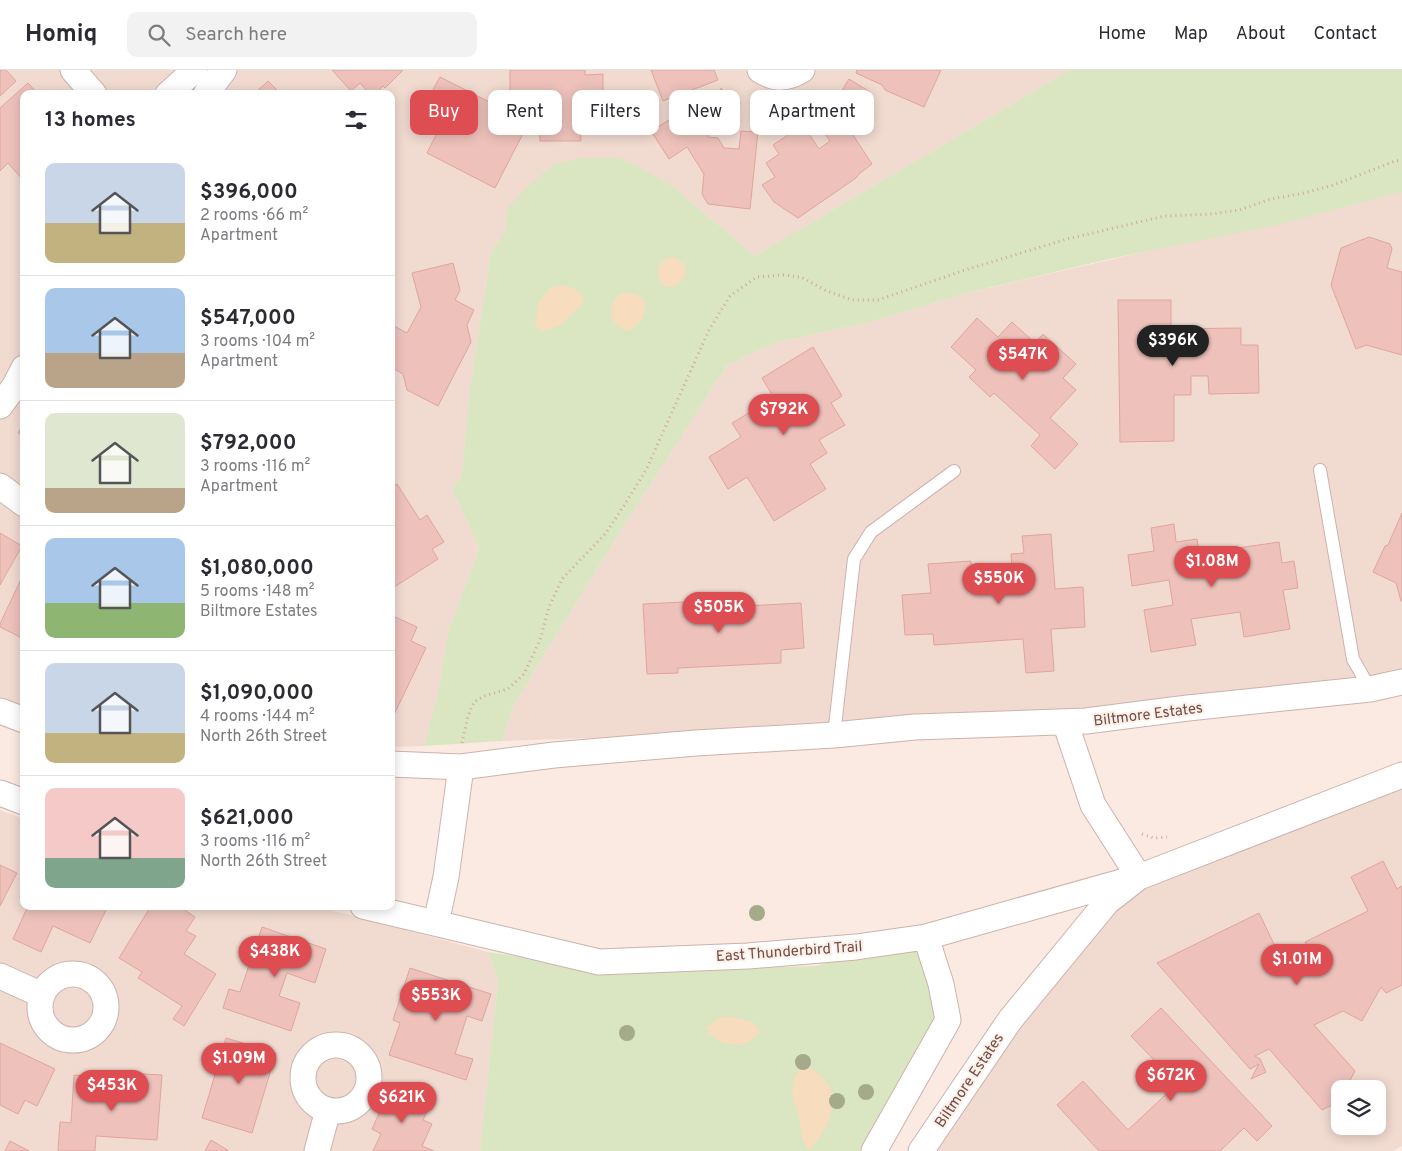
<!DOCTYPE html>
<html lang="en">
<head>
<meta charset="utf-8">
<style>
	:root { --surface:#fff; --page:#f2f2f3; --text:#2b2b33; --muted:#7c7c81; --line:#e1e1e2; --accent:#dd4d52 }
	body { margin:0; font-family:Overpass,sans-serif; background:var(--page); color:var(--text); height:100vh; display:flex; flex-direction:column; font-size:19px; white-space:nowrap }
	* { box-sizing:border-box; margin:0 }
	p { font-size:16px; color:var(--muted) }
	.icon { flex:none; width:28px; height:28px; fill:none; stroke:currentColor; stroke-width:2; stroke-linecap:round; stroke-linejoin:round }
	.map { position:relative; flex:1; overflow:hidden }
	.drawer { position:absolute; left:20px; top:20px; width:375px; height:820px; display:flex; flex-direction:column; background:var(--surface); border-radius:10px; box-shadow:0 2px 12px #0003 }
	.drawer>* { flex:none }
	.hud { position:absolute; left:410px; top:20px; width:475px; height:45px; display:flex; gap:10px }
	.tools { position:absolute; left:1331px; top:1010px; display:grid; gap:10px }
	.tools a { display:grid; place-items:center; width:55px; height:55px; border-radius:10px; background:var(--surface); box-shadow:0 2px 12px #0003; font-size:25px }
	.price { position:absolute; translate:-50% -42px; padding:0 11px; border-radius:18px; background:var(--accent); color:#fff; font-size:16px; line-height:32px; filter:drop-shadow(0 1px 2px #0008) }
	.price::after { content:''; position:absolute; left:50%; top:30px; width:15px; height:11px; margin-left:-8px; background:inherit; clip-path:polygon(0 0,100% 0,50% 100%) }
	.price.selected { background:#222; color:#fff }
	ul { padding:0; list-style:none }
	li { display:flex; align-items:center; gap:15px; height:125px; padding:0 25px }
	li+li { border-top:1px solid var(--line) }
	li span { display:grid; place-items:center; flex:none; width:140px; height:100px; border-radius:10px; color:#555 }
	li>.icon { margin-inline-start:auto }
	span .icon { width:60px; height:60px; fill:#fffc; stroke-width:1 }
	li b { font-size:21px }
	h2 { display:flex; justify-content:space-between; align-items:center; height:60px; padding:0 25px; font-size:21px }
	.pill { padding:0 18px; border-radius:10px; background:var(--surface); box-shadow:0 2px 12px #0003; font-size:18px; line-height:45px }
	.pill.selected { background:var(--accent); color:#fff }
	header { display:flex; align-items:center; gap:30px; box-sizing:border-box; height:70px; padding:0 25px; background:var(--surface); border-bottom:1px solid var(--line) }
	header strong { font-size:24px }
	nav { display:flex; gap:28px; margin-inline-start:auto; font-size:18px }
	.search { width:350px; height:45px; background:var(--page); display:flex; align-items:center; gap:12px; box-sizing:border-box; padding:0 18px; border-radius:10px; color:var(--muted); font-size:19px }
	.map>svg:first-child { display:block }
	.residential { fill:#f1dad0; fill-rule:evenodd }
	.green { fill:#dae6c1 }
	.sand { fill:#f8dcbe }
	.building { fill:#eec2bb; stroke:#dfa59c }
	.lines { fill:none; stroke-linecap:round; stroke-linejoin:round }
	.lane-casing { stroke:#cdb2ac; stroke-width:14 }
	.street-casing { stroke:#cdb2ac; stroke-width:27 }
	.path { stroke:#d2a59f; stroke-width:3; stroke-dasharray:1 4; stroke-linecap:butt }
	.lane { stroke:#fff; stroke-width:12 }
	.street { stroke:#fff; stroke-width:25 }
	.tree { fill:#a4aa8a }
	.labels { text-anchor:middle; stroke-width:4; stroke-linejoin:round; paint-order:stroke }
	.street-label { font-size:15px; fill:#704e4a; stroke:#feefe7 }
</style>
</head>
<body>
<header>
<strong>Homiq</strong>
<div class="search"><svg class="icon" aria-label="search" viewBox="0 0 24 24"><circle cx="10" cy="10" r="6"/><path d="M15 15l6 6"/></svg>Search here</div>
<nav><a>Home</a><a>Map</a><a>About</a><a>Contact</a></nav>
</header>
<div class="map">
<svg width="1402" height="1081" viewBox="0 0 1402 1081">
	<rect width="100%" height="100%" fill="#faeae1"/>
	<path class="residential" d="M0,0h1070l-315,186 -83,-70 -164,22 -3,24 -14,20 -21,136 -8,86 -10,15 27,59 -31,84 -9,57 -15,57 -33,1v-653h-367v612l-24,-9z
		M1402,122v490l-487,45 -413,14 11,-34 32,-54 77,-124 105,-164 50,-23 90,-19 100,-30z
		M1402,705v371l-9,5h-465l179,-249zM1340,1019h38v37h-38z
		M0,740l24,9v87h292l172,46 10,29 -18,170h-480z"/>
	<path class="green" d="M1070,0h332v122l-125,33 -168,34 -142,34 -100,30 -90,19 -50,23 -105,164 -77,124 -32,54 -11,34 -78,5 15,-57 9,-57 31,-84 -27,-59 10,-15 8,-86 21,-136 14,-20 3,-24 18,-20 28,-24 28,-6h36l14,5 40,23 83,70z
		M926,867l22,83 -66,131h-402l18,-170 -10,-29 111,17 83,1 133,-4z"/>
	<path class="sand" d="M674,187c30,13 -7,46 -15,21 -5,-13 4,-19 15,-21z
		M565,215l11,5 8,8 -2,7 -23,21 -17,5 -7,-6 4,-23 11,-14z
		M627,223c3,0 6,0 9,1 18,7 6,31 -7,37 -20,-6 -22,-21 -10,-37z
		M721,947h12l21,6 6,10c-4,4 -9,8 -14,10 -13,5 -34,-2 -40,-15z
		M802,996c9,1 14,5 20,11 4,5 8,10 10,16 3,9 -3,30 -8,38 -5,7 -10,12 -13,19l-3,-1 -6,-11 -2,-16 -8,-29 3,-16 4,-8z"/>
	<path class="building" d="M0,0h6l10,11 -16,15z
		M332,0h71l-18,18 -2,-2 -8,8h-5l-10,-11 -9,8z
		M510,0h75v5l18,-1v54l-23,1 1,12h-41l-1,-22h-5l-1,-28h-23z
		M651,0h63l4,10 -55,21z
		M857,0h84l-17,37 -39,-17 -3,-5 -26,-12z
		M440,7l89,45 -34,66 -68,-35 15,-30 13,7 7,-14 -34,-17z
		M849,9l21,13 -21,37 23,35 -13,10 -3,4 -58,40 -24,-16 -12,-17 13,-8 -9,-14 13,-9 -6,-9 30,-20 16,24 11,-8 -10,-14z
		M268,11l13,13h-27z
		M28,13l10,11h-14v87l-16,-18 -8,8v-63z
		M721,18l15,23 -27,17 -1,9 10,1 6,10 15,1 2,-18 17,1 -8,77 -42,-5 -6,-10 2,-20 -17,-27 -18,12 -18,-28 18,-11 13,1 1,-7 38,-24z
		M1369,167l21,7 2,5 -5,19 15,4v83l-36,-10 -10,4 -25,-64 10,-37z
		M453,193l7,27 -5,10 19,10 -7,15 4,17 -33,64 -31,-16 -4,-16 -12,-7v-35l3,-6 13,7 14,-26 -9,-34z
		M1118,230h53v29l70,-1v17h17l1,48 -50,1 -1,-18h-17v19h-17v46l-54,1z
		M977,248l21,19 14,-15 23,21 8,-9 33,30 -13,14 13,12 -26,28 28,26 -23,25 -24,-23 9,-11 -46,-42 -4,4 -21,-20 7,-7 -25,-23z
		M813,277l29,49 -11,7 14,22 -26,15 8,13 -17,11 16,25 -52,32 -27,-44 -19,12 -19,-32 32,-20 -9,-14 42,-25 -12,-20z
		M24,354v12l-6,-3z
		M397,414l23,36 7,-5 17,27 -12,7 6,10 -47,30v-101z
		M1402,443v88h-1l-5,-18 -23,-11 12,-26 3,-1z
		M1174,454l2,18 21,-3 4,24 39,-6 -2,-9 41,-6 3,21 12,-2 4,27 -15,2 7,39 -46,8 -4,-25 -49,7 5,26 -45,7 -7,-42 29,-5 -4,-25 -37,6 -4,-31 26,-4 -3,-23z
		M0,463l22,13 -22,39z
		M1051,464l4,55 28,-2 2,40 -34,2 3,42 -28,2 -3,-34 -89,6 -1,-11 -28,1 -3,-40 29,-2 -3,-29 43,-3 2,21 40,-2 -2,-26 13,-1 -2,-17z
		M22,507l2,1v61l-24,-12v-3z
		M745,529v7l56,-3 3,45 -23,2v13l-103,5v5l-31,1 -4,-70z
		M391,545l26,12 -6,14 15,7 -35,73z
		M1383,791l14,28 5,-3v99l-16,8 -5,-6 -19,34 -19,-10 -29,14 41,46 -8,15 2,3h-9v12l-18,9 -53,-61 -14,7 5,3 6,13 -15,7 8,-15 -9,5 -93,-106 102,-50 15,31 21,12 14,-7 -4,-7 63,-31 -17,-34z
		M0,795l17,8 -17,33z
		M28,836h80l-18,37 -37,-17 -12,26 -28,-13z
		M151,836h28l16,11 -9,14 10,5 -12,18 32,20 -32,52 -11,-7 9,-13 -44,-28 4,-6 -23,-14z
		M262,857l64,22 -11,34 -28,-10 -8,23 21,7 -9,28 -68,-23 6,-19 11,3z
		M410,898l81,26 -9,27 -15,-5 -12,38 18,5 -7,21 -77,-25 11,-32 -7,-3z
		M1161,938l111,118 -15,15 -13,-13 -24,23h-121l-42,-46 26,-24 45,49 49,-46 -46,-48z
		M226,968l50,15 -24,80 -50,-15z
		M0,973l55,26 -18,37 -12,-6 -7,14 -18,-9z
		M125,1003l37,2 -5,65 -61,-4 -1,15h-37l2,-29 11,1 3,-48 27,2 -1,20 24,2z
		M391,1017l39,18 -7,15 9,4 -10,22 12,5h-61l8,-17 -9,-5z
		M211,1070l18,11h-24z
		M10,1071l19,10h-24z"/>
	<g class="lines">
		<g class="lane-casing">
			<path id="lane" d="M1320,400l33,189 17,30
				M834,665l20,-176 17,-27 83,-61"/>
		</g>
		<g class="street-casing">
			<path id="street" d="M73,0l21,24
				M760,0c15,10 27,9 42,0
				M168,24l27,-24
				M206,24l18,-24
				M0,336l14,-19 10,-19
				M0,416l24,18
				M0,641l24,9
				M1065,652l28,83 46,72
				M391,694l70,3 93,-12 142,-12 138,-8 81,-8 171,-6 102,-13 182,-19 32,-7
				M0,723l24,9
				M363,836l236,56 149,-6 108,-9 70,-10 213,-60
				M436,853l10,-46 15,-110
				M40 937a33 33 0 1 1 66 0a33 33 0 1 1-66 0Z
				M0,906l42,19
				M303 1008a33 33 0 1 1 66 0a33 33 0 1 1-66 0Z
				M317,1081l11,-41
				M874,1081l74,-131 -7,-36 -15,-47
				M921,1081l89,-131 97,-118 32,-25 263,-102"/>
		</g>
		<path class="path" d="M462,673l6,-27 6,-14 10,-6 24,-7 16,-15 16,-34 9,-33 13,-28 44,-46 19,-29 21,-34 63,-140 21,-34 27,-19 27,-2 17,2 26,14 25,9h26l87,-30 102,-31 98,-23 48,-2 26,-4 32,-11 29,-5 31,-8 64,-25 7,-1
			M1142,764l12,4 13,-1"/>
		<use href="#lane" class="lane"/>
		<use href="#street" class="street"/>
	</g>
	<g class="tree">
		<circle cx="757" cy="843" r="8"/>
		<circle cx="627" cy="963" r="8"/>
		<circle cx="803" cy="992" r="8"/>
		<circle cx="866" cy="1022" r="8"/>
		<circle cx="837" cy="1031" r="8"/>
	</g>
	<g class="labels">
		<g class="street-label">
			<text transform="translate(1148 644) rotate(-7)" y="5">Biltmore Estates</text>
			<text transform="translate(789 881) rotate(-4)" y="5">East Thunderbird Trail</text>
			<text transform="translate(969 1010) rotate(-56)" y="5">Biltmore Estates</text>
		</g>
	</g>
</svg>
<div class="tools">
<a><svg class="icon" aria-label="layers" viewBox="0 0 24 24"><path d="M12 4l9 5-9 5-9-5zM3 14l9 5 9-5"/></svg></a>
</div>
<b class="price selected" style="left:1173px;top:297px">$396K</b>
<b class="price" style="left:1023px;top:311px">$547K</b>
<b class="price" style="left:784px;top:366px">$792K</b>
<b class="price" style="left:1212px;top:518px">$1.08M</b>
<b class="price" style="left:999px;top:535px">$550K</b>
<b class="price" style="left:719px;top:564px">$505K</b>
<b class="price" style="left:275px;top:908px">$438K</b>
<b class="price" style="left:1297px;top:916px">$1.01M</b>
<b class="price" style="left:436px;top:952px">$553K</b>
<b class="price" style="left:239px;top:1015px">$1.09M</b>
<b class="price" style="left:1171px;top:1032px">$672K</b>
<b class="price" style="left:112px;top:1042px">$453K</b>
<b class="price" style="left:402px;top:1054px">$621K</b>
<div class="hud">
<a class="pill selected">Buy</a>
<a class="pill">Rent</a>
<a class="pill">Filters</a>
<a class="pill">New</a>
<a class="pill">Apartment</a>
</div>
<section class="drawer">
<h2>13 homes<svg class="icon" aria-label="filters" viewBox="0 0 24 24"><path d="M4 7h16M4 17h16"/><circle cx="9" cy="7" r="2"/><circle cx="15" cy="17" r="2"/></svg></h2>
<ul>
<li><span style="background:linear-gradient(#c9d6e8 60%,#c2b280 0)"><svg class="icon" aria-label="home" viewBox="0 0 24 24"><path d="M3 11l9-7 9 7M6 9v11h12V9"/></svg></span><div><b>$396,000</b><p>2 rooms · 66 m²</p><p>Apartment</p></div></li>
<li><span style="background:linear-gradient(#a9c7e8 65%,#b9a48a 0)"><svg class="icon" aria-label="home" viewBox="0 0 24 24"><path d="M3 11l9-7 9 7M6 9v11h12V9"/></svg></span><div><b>$547,000</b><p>3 rooms · 104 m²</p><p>Apartment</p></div></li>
<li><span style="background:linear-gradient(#dfe7d0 75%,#b9a48a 0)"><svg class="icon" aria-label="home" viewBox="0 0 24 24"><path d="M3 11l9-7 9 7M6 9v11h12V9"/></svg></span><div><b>$792,000</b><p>3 rooms · 116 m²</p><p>Apartment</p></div></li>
<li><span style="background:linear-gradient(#a9c7e8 65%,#8fb573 0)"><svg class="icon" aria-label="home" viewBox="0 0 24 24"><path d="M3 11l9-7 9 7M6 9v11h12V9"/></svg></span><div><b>$1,080,000</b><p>5 rooms · 148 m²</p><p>Biltmore Estates</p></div></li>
<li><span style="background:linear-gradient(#c9d6e8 70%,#c2b280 0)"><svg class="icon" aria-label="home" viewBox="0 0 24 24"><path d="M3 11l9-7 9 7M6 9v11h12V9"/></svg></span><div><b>$1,090,000</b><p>4 rooms · 144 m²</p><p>North 26th Street</p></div></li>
<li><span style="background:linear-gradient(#f6c9c9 70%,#7fa58c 0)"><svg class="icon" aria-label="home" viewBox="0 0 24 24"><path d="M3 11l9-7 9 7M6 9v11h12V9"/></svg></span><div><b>$621,000</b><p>3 rooms · 116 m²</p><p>North 26th Street</p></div></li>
</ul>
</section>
</div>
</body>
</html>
